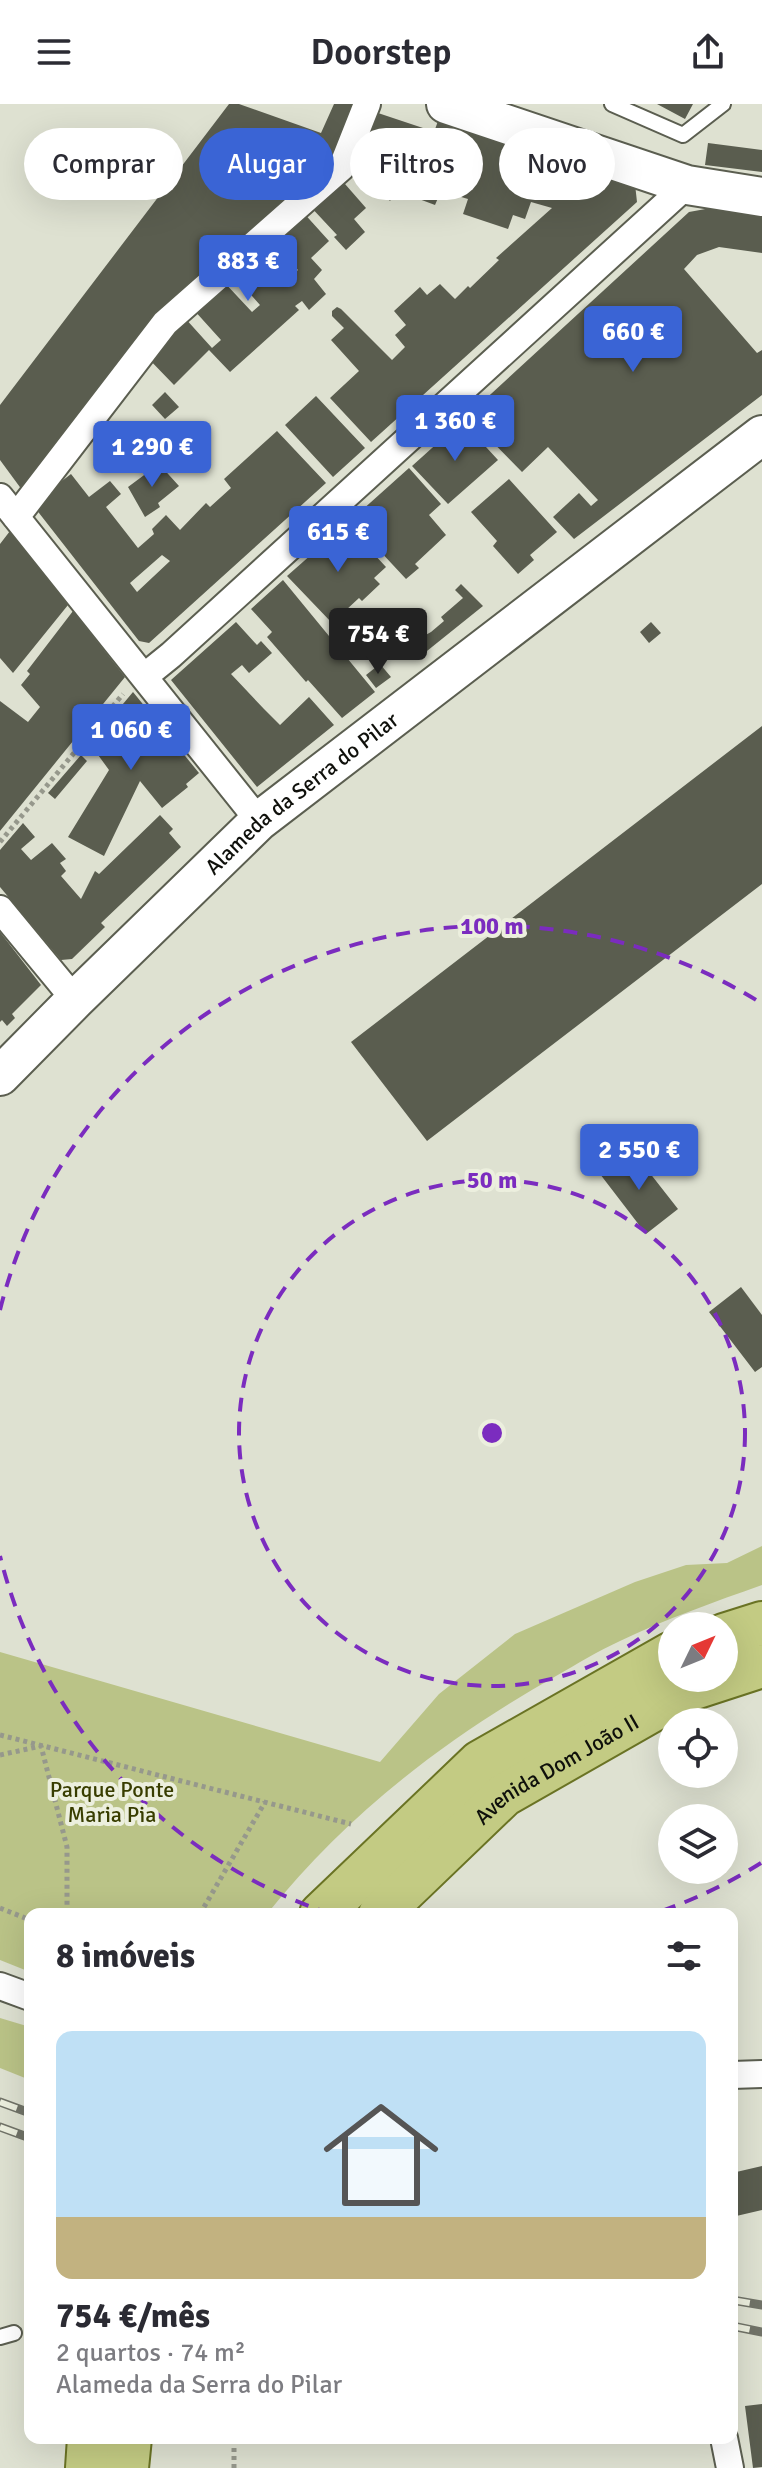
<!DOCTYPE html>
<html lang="pt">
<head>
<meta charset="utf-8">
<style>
	:root { --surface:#fff; --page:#f2f2f3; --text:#2b2b33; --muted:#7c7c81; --accent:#3a64d5 }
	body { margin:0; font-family:Signika,sans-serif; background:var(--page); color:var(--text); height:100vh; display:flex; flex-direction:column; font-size:30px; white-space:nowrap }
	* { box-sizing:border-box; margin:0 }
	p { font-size:26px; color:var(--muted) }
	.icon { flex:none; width:44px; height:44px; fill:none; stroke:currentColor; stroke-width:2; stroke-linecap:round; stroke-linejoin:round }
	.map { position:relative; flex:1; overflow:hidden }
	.drawer { position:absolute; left:24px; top:1804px; width:714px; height:536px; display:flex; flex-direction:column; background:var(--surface); border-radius:16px; box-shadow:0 8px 32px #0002 }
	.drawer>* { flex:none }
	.banner { position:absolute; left:24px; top:24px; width:714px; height:72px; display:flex; gap:16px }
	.needle { width:52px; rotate:47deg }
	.controls { position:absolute; left:658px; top:1508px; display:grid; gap:16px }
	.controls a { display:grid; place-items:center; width:80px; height:80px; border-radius:50%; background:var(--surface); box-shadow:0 8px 32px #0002; font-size:40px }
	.price { position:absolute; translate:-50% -68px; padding:0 18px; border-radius:8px; background:var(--accent); color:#fff; font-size:26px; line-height:52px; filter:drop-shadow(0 2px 4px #0008) }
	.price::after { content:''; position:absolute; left:50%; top:48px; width:24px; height:18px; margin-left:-12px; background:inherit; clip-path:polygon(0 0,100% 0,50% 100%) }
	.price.current { background:#222; color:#fff }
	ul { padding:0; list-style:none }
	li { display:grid; align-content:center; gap:16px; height:424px; padding:0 32px }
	li span { display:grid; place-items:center; height:248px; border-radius:16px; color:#555 }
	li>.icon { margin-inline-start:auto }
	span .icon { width:144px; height:144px; fill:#fffc; stroke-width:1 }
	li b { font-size:34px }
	h2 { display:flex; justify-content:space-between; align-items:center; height:96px; padding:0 32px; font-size:34px }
	.tag { padding:0 28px; border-radius:36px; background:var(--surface); box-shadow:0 8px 32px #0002; font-size:28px; line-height:72px }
	.tag.current { background:var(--accent); color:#fff }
	header { display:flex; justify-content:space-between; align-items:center; height:104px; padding:0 32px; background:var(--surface); font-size:36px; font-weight:600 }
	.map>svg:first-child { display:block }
	.green { fill:#bac387 }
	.building { fill:#5a5d4f; fill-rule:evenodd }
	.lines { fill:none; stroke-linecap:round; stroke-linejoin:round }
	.lane-casing { stroke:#5b5e50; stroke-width:18 }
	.street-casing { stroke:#5b5e50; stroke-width:30 }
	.secondary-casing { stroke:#5b5e50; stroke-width:42 }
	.primary-casing { stroke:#6a7324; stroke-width:46 }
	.path { stroke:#96988c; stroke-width:5; stroke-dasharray:4 4; stroke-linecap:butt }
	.lane { stroke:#fff; stroke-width:14 }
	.street { stroke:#fff; stroke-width:26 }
	.secondary { stroke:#fff; stroke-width:38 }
	.primary { stroke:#c3cb83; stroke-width:42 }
	.rail-casing { stroke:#717368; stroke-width:9 }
	.rail { stroke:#ecefde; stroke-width:6; stroke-dasharray:18; stroke-linecap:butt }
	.ring { fill:none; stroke:#7b2cbf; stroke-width:4; stroke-dasharray:14 10 }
	.labels { text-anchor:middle; stroke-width:8; stroke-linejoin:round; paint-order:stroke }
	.street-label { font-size:22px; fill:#0f100b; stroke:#ecefde }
	.park-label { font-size:22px; fill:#383d00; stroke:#ecefde }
	.centre { fill:#7b2cbf; stroke:#ecefde; stroke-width:4 }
	.ring-label { font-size:24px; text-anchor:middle; font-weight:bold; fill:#7b2cbf; stroke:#ecefde; stroke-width:8; stroke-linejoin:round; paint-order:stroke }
</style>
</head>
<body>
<header><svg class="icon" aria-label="menu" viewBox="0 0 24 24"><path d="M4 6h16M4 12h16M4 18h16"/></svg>Doorstep<svg class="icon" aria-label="share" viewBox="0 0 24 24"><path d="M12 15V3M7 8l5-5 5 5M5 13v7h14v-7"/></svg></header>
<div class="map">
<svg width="762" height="2364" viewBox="0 0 762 2364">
	<rect width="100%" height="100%" fill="#dee1d1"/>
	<path class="green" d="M762,1442v39c-48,17 -96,34 -142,56 -22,10 -43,23 -64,35 -110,62 -210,139 -289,238h-237v58l-30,-12v-308l380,110 59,-68 76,-60 120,-52 51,-17 41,-2z
		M0,1914l30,9v53l-30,-12z"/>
	<path class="building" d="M229,0h10l82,29 13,-29h26l-20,54 -18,13 -297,323 -25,-34v-55z
		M657,0h36l-8,15z
		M375,8l48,16 -28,47 9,4 -14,22 -11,-12 5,-12 -31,-20z
		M438,17l197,63 2,18 -266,240 -41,-44 29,-27 -28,-31 13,-12 -12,-12v-5l5,-4 4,2 51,51 13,-13 -10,-12 11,-10 -12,-14 26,-24 7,8 13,-11 15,15 13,-13 2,2 29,-28 -3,-2 56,-50 -21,-6 -6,17 -12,-4 -5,14 -45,-15 5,-15 -27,-8 -6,14 -24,-9z
		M708,39l54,7v22l-57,-7z
		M338,72l28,32 -12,11 11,13 -19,18 -12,-13 3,-2 -29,-31z
		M711,104l51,8v37l-43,-6 -22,8 -13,14 73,84 5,-3v45l-188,144 -21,-22 26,-24 12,13 7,-6 -50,-53 -26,25 -55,-56 222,-204z
		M301,106l28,31 -18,17 11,12 -8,9 12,15 -17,16 -7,-9 -7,5 4,4 -69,62 -21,-22 -35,35 -29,-30 39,-38 28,31 9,-8 -28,-31 30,-28 29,31 8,-7 -31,-35 30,-28 31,35 8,-7 -28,-31z
		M165,288l14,15 -14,12 -13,-14z
		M316,292l49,52 -32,29 -48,-52z
		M462,317l36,39 -50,44 -36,-38z
		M131,321l18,21 -22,21 -18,-20z
		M277,327l49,52 -177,160 -10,-2 -107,-137 39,-30 18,23 21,-16 11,13 -15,13 32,41 16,-14 -2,-5 14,-14 14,15 26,-27 4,4 21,-19 -7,-9zM162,451l8,6 -33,31 -7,-9z
		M159,360l20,22 -21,17 2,4 -15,10 -17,-30z
		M409,364l32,36 -12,11 17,20 -31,29 4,4 -13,11 -55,-59z
		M509,375l48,53 -27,23 4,5 -16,14 -25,-28 4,-5 -26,-29z
		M346,420l40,43 -12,11 6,6 -18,17 -3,-3 -27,25 -45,-47z
		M10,427l58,74 -55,68 -13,-15v-114z
		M283,476l92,112 -33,26 -34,-38 -2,2 -39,-45 5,-5 -21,-23z
		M461,480l22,22 -66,53 -26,-29 12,-11 19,18 9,-5 13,-11 -3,-4 22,-19 -8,-8z
		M73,507l52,66 -125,154v-130l28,21 12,-15 -19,-22 9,-11 -3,-3z
		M236,518l21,23 4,-4 11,12 -23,20 -7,-8 -11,9 33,35 16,16 29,-28 25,28 -77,62 -86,-107z
		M651,518l10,11 -12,10 -9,-11z
		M380,560l11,13 -15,11 -10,-13z
		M133,588l66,81 -13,11 2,3 -26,21 -22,-27 -36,75 -36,-19 41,-67 -16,-22 -2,4 -4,-5z
		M762,622v158l-335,257 -76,-99z
		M81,651l6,6 -32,38 -7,-6z
		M160,711l13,14 -4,4 12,14 -80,76 4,4 -33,32 -11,1 -61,-73v-37l23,-27 12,14 -14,12 10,11 21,-17 14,16 -6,4 6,8 -5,5 20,23 14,-28 4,3z
		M0,828l41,53 -29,29 3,4 -8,8 -5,-6 -2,2z
		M631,1045l47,60 -32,25 -46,-60z
		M741,1183l21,28v52l-7,5 -46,-60z
		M762,2062v44l-30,7v-44z
		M762,2300v63l-9,1 -8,-62z"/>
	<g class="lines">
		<g class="lane-casing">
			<path id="lane" d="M612,0l71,31 40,-31
				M0,2233l14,-4"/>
		</g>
		<g class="street-casing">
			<path id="street" d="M0,393l259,324
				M16,413l149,-194 177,-156 25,-63
				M145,572l26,-21 516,-470
				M0,805l75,91
				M0,1882l30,11
				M732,1971l30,-1
				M724,2334l6,30"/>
		</g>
		<g class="secondary-casing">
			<g id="secondary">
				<path d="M446,0l241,81 75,12"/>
				<path id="s1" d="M0,972l75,-76 184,-179 503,-386"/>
			</g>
		</g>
		<g class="primary-casing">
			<g id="primary">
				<path d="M724,1531l38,-12"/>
				<path d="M321,1810l159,-152 192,-109"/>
				<path id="s2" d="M380,1810l124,-119 184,-105 74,-24"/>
				<path d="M87,2364l2,-30"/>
				<path d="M127,2364l3,-30"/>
			</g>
		</g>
		<path class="path" d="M0,738l123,-148
			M0,1631l351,89
			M0,1651l41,-9 26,101v67
			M0,1804l30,12
			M200,1810l65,-112
			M234,2364v-30"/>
		<use href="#lane" class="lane"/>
		<use href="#street" class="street"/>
		<use href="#secondary" class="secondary"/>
		<use href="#primary" class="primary"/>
		<g class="rail-casing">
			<path id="rail" d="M0,1998l30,11
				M0,2023l30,11
				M732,2196l30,5
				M732,2222l30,6"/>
		</g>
		<use href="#rail" class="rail"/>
	</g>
	<g class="ring">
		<circle cx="492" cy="1329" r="253"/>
		<path d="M761 1759A507 507 0 0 1 653 1810M331 1810A507 507 0 0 1 0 1452M0 1206A507 507 0 0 1 761 899"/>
	</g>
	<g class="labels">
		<g class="street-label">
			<text dy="8" stroke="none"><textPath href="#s1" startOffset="414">Alameda da Serra do Pilar</textPath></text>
			<text dy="8" stroke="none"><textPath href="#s2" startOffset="230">Avenida Dom João II</textPath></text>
		</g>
		<g class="park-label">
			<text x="112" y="1693">Parque Ponte<tspan x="112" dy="25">Maria Pia</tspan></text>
		</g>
	</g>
	<circle cx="492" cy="1329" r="12" class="centre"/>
	<g class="ring-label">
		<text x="492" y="830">100 m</text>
		<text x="492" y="1084">50 m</text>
	</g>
</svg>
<div class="controls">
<a><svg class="needle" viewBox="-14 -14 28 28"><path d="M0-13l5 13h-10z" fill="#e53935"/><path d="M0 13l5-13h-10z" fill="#7c7c81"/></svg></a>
<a><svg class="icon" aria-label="locate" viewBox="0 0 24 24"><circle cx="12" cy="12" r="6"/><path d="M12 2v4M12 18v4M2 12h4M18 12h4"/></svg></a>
<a><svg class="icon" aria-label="layers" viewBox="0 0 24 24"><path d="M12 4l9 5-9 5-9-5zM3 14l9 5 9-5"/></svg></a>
</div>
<b class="price" style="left:248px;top:199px">883 €</b>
<b class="price" style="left:633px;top:270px">660 €</b>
<b class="price" style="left:455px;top:359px">1 360 €</b>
<b class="price" style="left:152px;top:385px">1 290 €</b>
<b class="price" style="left:338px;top:470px">615 €</b>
<b class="price current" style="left:378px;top:572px">754 €</b>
<b class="price" style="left:131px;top:668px">1 060 €</b>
<b class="price" style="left:639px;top:1088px">2 550 €</b>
<div class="banner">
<a class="tag">Comprar</a>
<a class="tag current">Alugar</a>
<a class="tag">Filtros</a>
<a class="tag">Novo</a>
</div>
<section class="drawer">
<h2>8 imóveis<svg class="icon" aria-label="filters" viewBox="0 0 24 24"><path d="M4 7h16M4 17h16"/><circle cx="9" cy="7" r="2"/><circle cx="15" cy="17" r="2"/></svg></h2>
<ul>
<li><span style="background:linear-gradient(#bfe0f5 75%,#c2b280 0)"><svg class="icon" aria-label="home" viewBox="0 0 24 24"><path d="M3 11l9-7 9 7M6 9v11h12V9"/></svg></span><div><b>754 €/mês</b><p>2 quartos · 74 m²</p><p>Alameda da Serra do Pilar</p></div></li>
</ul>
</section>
</div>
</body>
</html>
